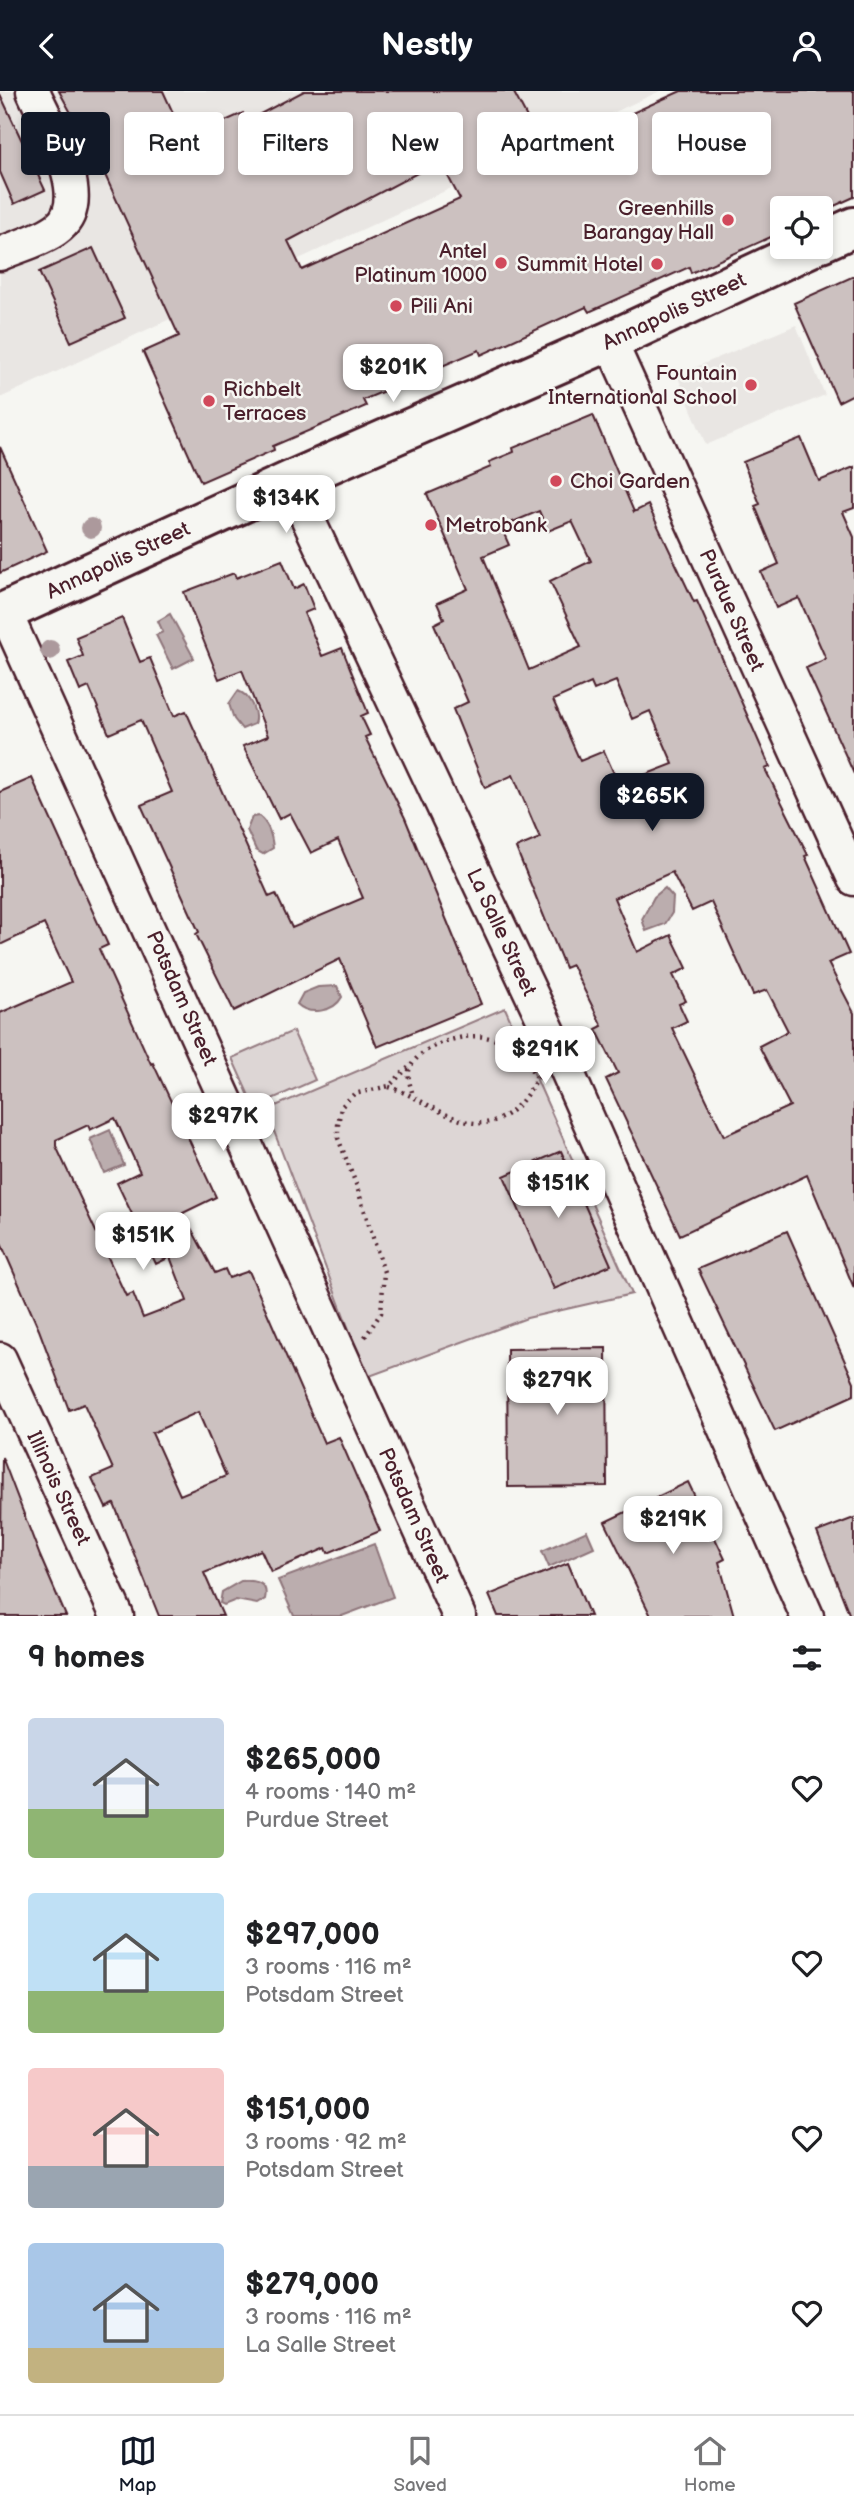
<!DOCTYPE html>
<html lang="en">
<head>
<meta charset="utf-8">
<style>
	:root { --surface:#fff; --page:#f6f6f6; --text:#202124; --muted:#757577; --line:#e0e0e0; --accent:#111827 }
	body { margin:0; font-family:"Balsamiq Sans",sans-serif; background:var(--page); color:var(--text); height:100vh; display:flex; flex-direction:column; font-size:26px; white-space:nowrap }
	* { box-sizing:border-box; margin:0 }
	p { font-size:23px; color:var(--muted) }
	.icon { flex:none; width:38px; height:38px; fill:none; stroke:currentColor; stroke-width:2; stroke-linecap:round; stroke-linejoin:round }
	.map { position:relative; height:1525px; overflow:hidden }
	.sheet { display:flex; flex-direction:column; background:var(--surface); flex:1 }
	.sheet>* { flex:none }
	.guide { position:absolute; left:21px; top:21px; width:812px; height:63px; display:flex; gap:14px }
	.tools { position:absolute; left:770px; top:105px; display:grid; gap:14px }
	.tools a { display:grid; place-items:center; width:63px; height:63px; border-radius:7px; background:var(--surface); box-shadow:0 4px 10px #0003; font-size:35px }
	.price { position:absolute; translate:-50% -60px; padding:0 16px; border-radius:14px; background:#fff; color:#222; font-size:23px; line-height:46px; filter:drop-shadow(0 2px 4px #0008) }
	.price::after { content:''; position:absolute; left:50%; top:42px; width:21px; height:16px; margin-left:-10px; background:inherit; clip-path:polygon(0 0,100% 0,50% 100%) }
	.price.on { background:var(--accent); color:#fff }
	ul { padding:0; list-style:none }
	li { display:flex; align-items:center; gap:21px; height:175px; padding:0 28px }
	li span { display:grid; place-items:center; flex:none; width:196px; height:140px; border-radius:7px; color:#555 }
	li>.icon { margin-inline-start:auto }
	span .icon { width:84px; height:84px; fill:#fffc; stroke-width:1 }
	li b { font-size:30px }
	h2 { display:flex; justify-content:space-between; align-items:center; height:84px; padding:0 28px; font-size:30px }
	.tag { padding:0 24px; border-radius:7px; background:var(--surface); box-shadow:0 4px 10px #0003; font-size:24px; line-height:63px }
	.tag.on { background:var(--accent); color:#fff }
	header { display:flex; justify-content:space-between; align-items:center; height:91px; padding:0 28px; background:var(--accent); color:#fff; font-size:32px; font-weight:700 }
	.tabs { display:flex; justify-content:space-around; align-items:center; height:98px; border-top:2px solid var(--line); background:var(--surface); font-size:19px; color:var(--muted) }
	.tabs a { display:grid; justify-items:center; gap:4px }
	.tabs .on { color:var(--accent) }
	.map>svg:first-child { display:block }
	.built { fill:#e9e6e3 }
	.green { fill:#ddd6d5; stroke:#947a80; stroke-width:2 }
	.water { fill:#bbadae; stroke:#8e747a; stroke-width:2 }
	.building { fill:#ccc1c0; stroke:#4a1f2b; stroke-width:2; fill-rule:evenodd }
	.lines { fill:none; stroke-linecap:round; stroke-linejoin:round }
	.street-casing { stroke:#4a1f2b; stroke-width:37 }
	.secondary-casing { stroke:#4a1f2b; stroke-width:44 }
	.path { stroke:#4a1f2b; stroke-width:4.5; stroke-dasharray:2 5; stroke-linecap:butt }
	.street { stroke:#f6f6f2; stroke-width:32 }
	.secondary { stroke:#f6f6f2; stroke-width:38 }
	.tree { fill:#ac999c }
	.poi-dot { fill:#d1495b; stroke:#f6f6f2; stroke-width:2.5 }
	.labels { text-anchor:middle; stroke-width:5; stroke-linejoin:round; paint-order:stroke }
	.poi-label { font-size:21px; fill:#4a1f2b; stroke:#f6f6f2; text-anchor:end }
	.street-label { font-size:21px; fill:#4a1f2b; stroke:#f6f6f2 }
</style>
</head>
<body>
<header><svg class="icon" aria-label="back" viewBox="0 0 24 24"><path d="M15 5l-7 7 7 7"/></svg>Nestly<svg class="icon" aria-label="person" viewBox="0 0 24 24"><circle cx="12" cy="8" r="4"/><path d="M4 21q1-7 8-7t8 7"/></svg></header>
<div class="map">
<svg width="854" height="1525" viewBox="0 0 854 1525">
	<rect width="100%" height="100%" fill="#f6f6f2"/>
	<filter id="ink" filterUnits="userSpaceOnUse"><feTurbulence type="fractalNoise" baseFrequency=".0143" numOctaves="2"/><feDisplacementMap in="SourceGraphic" scale="14" xChannelSelector="R" yChannelSelector="G"/><feConvolveMatrix kernelMatrix="1 2 1 2 8 2 1 2 1" color-interpolation-filters="sRGB"/></filter>
	<g filter="url(#ink)">
		<path class="built" d="M0,0h660l-660,307z
			M796,234l29,70 -119,50 -29,-70z"/>
		<path class="green" d="M505,917l127,286 -105,24 -160,59 -101,-267z
			M293,940l22,49 -61,27 -22,-49z"/>
		<path class="water" d="M170,523l24,44 -21,11 -17,-34 7,-3 -5,-11z
			M238,600c12,4 20,22 16,33l-12,5 -8,-10 -5,-15z
			M259,725c10,8 13,20 14,32l-10,6 -7,-4 -9,-20 5,-13z
			M665,797l8,9 -1,16 -7,11 -19,7 -4,-12 12,-22z
			M337,895l5,11c-8,15 -33,19 -45,7l6,-11 15,-6z
			M110,1039l14,35 -20,8 -14,-34z
			M587,1440l7,16 -45,20 -7,-16z
			M374,1453l19,53 -51,19h-48l-16,-36z
			M241,1490c14,-1 28,1 24,18l-8,5 -21,-4 -12,5 -4,-2 2,-11z"/>
		<path class="building" d="M59,0h104l22,48 58,-26 4,8 57,-30h209l35,66 75,-34 -2,-5 60,-27h173v106l-33,15v-4h-39v24l-91,41 -2,-6 -100,45 -3,-5 -105,48 -2,-5 -116,50 3,6 -93,40 1,4 -73,32 -58,-130 36,-16 -90,-196 -2,2zM440,70l20,38 -158,71 -14,-29z
			M0,3l45,96 -31,14 -14,-32z
			M93,157l32,70 -54,24 -32,-70z
			M854,185v118l-16,8 -44,-99z
			M593,324l41,97 14,-7 46,97 3,-1 73,166 -5,2 43,86 -3,1 44,98 -21,9 26,50v275l-47,-113 -127,60 -74,-156 12,-6 -22,-44 6,-3 -30,-61 -7,3 -49,-120 24,-10 -27,-63 -28,13 -32,-79 15,-7 -34,-78 10,-5 -7,-16 31,-14 -41,-95 64,-27 -2,-5 25,-10 -1,-4zM539,420l9,20 24,-10 19,40 -41,20 31,66 -52,23 -46,-114 26,-11 -8,-18zM616,590l16,38 18,-8 23,53 -54,21 -15,-34 -24,10 -27,-61 38,-17 3,7zM672,781l20,39 19,-9 42,93 14,-5 21,41 -29,15 31,60 -66,30 -52,-108 15,-7 -8,-17 7,-3 -13,-26 14,-7 -16,-33 -34,17 -23,-54z
			M801,347l18,43 35,-14v41l-11,4 11,25v237l-48,-106 20,-9 -27,-61 -23,10 -15,-36 18,-8 -24,-58 5,-2 -17,-42z
			M0,356l47,104 -47,22z
			M282,469l12,29 10,-5 10,25 -10,4 18,43 20,-8 26,65 -7,3 9,19 -5,2 40,81 76,186 -104,43 -37,-88 -106,52 -38,-77 3,-2 -58,-127 31,-13 -31,-72 -32,14 -20,-47 -9,4 -12,-29 15,-6 -7,-19 46,-19 18,44 10,-4 24,58 12,-5 83,186 7,-3 16,34 71,-30 -25,-58 -27,13 -21,-40 -11,6 -36,-73 25,-10 -26,-66 -23,9 -35,-87 50,-19 2,5z
			M32,687l76,167 -9,4 52,115 2,-1 63,134 -33,16 32,60 10,-4 4,9 20,-7 75,172 15,-6 41,94 -52,22 -2,-5 -55,24 -10,-22 -57,23 19,43h-64l-45,-112 -8,4 -14,-30 21,-9 -29,-65 -15,6 -30,-80 -39,-89v-228l71,-31 -27,-58 -44,21v-153zM115,1027l25,54 -23,11 39,81 14,-7 17,44 -44,17 -10,-25 -7,3 -70,-150v-6l32,-15 2,5zM198,1321l28,64 -46,19 -28,-62z
			M561,1060l50,114 -57,24 -50,-113z
			M787,1140l67,151v13l-79,36 -77,-162z
			M606,1257l1,138 -99,1 -1,-138z
			M2,1366l38,99 26,60h-66z
			M688,1391l37,77 -6,3 15,54h-83l-46,-94z
			M854,1427v98h-4l-33,-84z
			M568,1472l22,53h-92l-9,-21z"/>
		<g class="lines">
			<g class="street-casing">
				<path id="street" d="M0,163c18,-8 45,-15 59,-27 35,-29 -12,-104 -26,-136
					M610,250l244,538
					M290,390l270,574 247,561
					M5,521l454,1004
					M0,1268l117,257"/>
			</g>
			<g class="secondary-casing">
				<path id="secondary" d="M821,151l33,-15
					M0,523l290,-133 320,-140 201,-94"/>
			</g>
			<path class="path" d="M389,996c42,12 85,62 128,19 9,-8 15,-21 23,-30
				M412,1001c-2,-8 -6,-18 -1,-26 11,-21 52,-33 74,-29 23,4 38,21 51,39
				M365,1246l16,-24 3,-41 -28,-88 -18,-46v-13l3,-18 13,-13 35,-8 22,-21"/>
			<use href="#street" class="street"/>
			<use href="#secondary" class="secondary"/>
		</g>
		<g class="tree">
			<circle cx="91" cy="437" r="10"/>
			<circle cx="50" cy="559" r="10"/>
		</g>
	</g>
	<g class="poi-dot">
		<circle cx="728" cy="129" r="7"/>
		<circle cx="501" cy="172" r="7"/>
		<circle cx="657" cy="173" r="7"/>
		<circle cx="396" cy="215" r="7"/>
		<circle cx="751" cy="294" r="7"/>
		<circle cx="209" cy="310" r="7"/>
		<circle cx="556" cy="390" r="7"/>
		<circle cx="431" cy="434" r="7"/>
	</g>
	<g class="labels">
		<g class="poi-label">
			<text x="714" y="124">Greenhills<tspan x="714" dy="24">Barangay Hall</tspan></text>
			<text x="487" y="167">Antel<tspan x="487" dy="24">Platinum 1000</tspan></text>
			<text x="643" y="180">Summit Hotel</text>
			<text x="410" y="222" text-anchor="start">Pili Ani</text>
			<text x="737" y="289">Fountain<tspan x="737" dy="24">International School</tspan></text>
			<text x="223" y="305" text-anchor="start">Richbelt<tspan x="223" dy="24">Terraces</tspan></text>
			<text x="570" y="397" text-anchor="start">Choi Garden</text>
			<text x="445" y="441" text-anchor="start">Metrobank</text>
		</g>
		<g class="street-label">
			<text transform="translate(674 220) rotate(-25)" y="7">Annapolis Street</text>
			<text transform="translate(118 469) rotate(-25)" y="7">Annapolis Street</text>
			<text transform="translate(732 519) rotate(66)" y="7">Purdue Street</text>
			<text transform="translate(502 841) rotate(65)" y="7">La Salle Street</text>
			<text transform="translate(182 907) rotate(66)" y="7">Potsdam Street</text>
			<text transform="translate(59 1397) rotate(65)" y="7">Illinois Street</text>
			<text transform="translate(414 1424) rotate(66)" y="7">Potsdam Street</text>
		</g>
	</g>
</svg>
<div class="tools">
<a><svg class="icon" aria-label="locate" viewBox="0 0 24 24"><circle cx="12" cy="12" r="6"/><path d="M12 2v4M12 18v4M2 12h4M18 12h4"/></svg></a>
</div>
<b class="price" style="left:393px;top:313px">$201K</b>
<b class="price" style="left:286px;top:444px">$134K</b>
<b class="price on" style="left:652px;top:742px">$265K</b>
<b class="price" style="left:545px;top:995px">$291K</b>
<b class="price" style="left:223px;top:1062px">$297K</b>
<b class="price" style="left:558px;top:1129px">$151K</b>
<b class="price" style="left:143px;top:1181px">$151K</b>
<b class="price" style="left:557px;top:1326px">$279K</b>
<b class="price" style="left:673px;top:1465px">$219K</b>
<div class="guide">
<a class="tag on">Buy</a>
<a class="tag">Rent</a>
<a class="tag">Filters</a>
<a class="tag">New</a>
<a class="tag">Apartment</a>
<a class="tag">House</a>
</div>
</div>
<section class="sheet">
<h2>9 homes<svg class="icon" aria-label="filters" viewBox="0 0 24 24"><path d="M4 7h16M4 17h16"/><circle cx="9" cy="7" r="2"/><circle cx="15" cy="17" r="2"/></svg></h2>
<ul>
<li><span style="background:linear-gradient(#c9d6e8 65%,#8fb573 0)"><svg class="icon" aria-label="home" viewBox="0 0 24 24"><path d="M3 11l9-7 9 7M6 9v11h12V9"/></svg></span><div><b>$265,000</b><p>4 rooms · 140 m²</p><p>Purdue Street</p></div><svg class="icon" aria-label="heart" viewBox="0 0 24 24"><path d="M12 20l-8-8c-3-5 5-10 8-4 3-6 11-1 8 4z"/></svg></li>
<li><span style="background:linear-gradient(#bfe0f5 70%,#8fb573 0)"><svg class="icon" aria-label="home" viewBox="0 0 24 24"><path d="M3 11l9-7 9 7M6 9v11h12V9"/></svg></span><div><b>$297,000</b><p>3 rooms · 116 m²</p><p>Potsdam Street</p></div><svg class="icon" aria-label="heart" viewBox="0 0 24 24"><path d="M12 20l-8-8c-3-5 5-10 8-4 3-6 11-1 8 4z"/></svg></li>
<li><span style="background:linear-gradient(#f6c9c9 70%,#9aa5b1 0)"><svg class="icon" aria-label="home" viewBox="0 0 24 24"><path d="M3 11l9-7 9 7M6 9v11h12V9"/></svg></span><div><b>$151,000</b><p>3 rooms · 92 m²</p><p>Potsdam Street</p></div><svg class="icon" aria-label="heart" viewBox="0 0 24 24"><path d="M12 20l-8-8c-3-5 5-10 8-4 3-6 11-1 8 4z"/></svg></li>
<li><span style="background:linear-gradient(#a9c7e8 75%,#c2b280 0)"><svg class="icon" aria-label="home" viewBox="0 0 24 24"><path d="M3 11l9-7 9 7M6 9v11h12V9"/></svg></span><div><b>$279,000</b><p>3 rooms · 116 m²</p><p>La Salle Street</p></div><svg class="icon" aria-label="heart" viewBox="0 0 24 24"><path d="M12 20l-8-8c-3-5 5-10 8-4 3-6 11-1 8 4z"/></svg></li>
</ul>
</section>
<nav class="tabs">
<a class="on"><svg class="icon" aria-label="map" viewBox="0 0 24 24"><path d="M3 6l6-2 6 2 6-2v14l-6 2-6-2-6 2zM9 4v14M15 6v14"/></svg>Map</a>
<a><svg class="icon" aria-label="saved" viewBox="0 0 24 24"><path d="M7 4h10v16l-5-4-5 4z"/></svg>Saved</a>
<a><svg class="icon" aria-label="home" viewBox="0 0 24 24"><path d="M3 11l9-7 9 7M6 9v11h12V9"/></svg>Home</a>
</nav>
</body>
</html>
